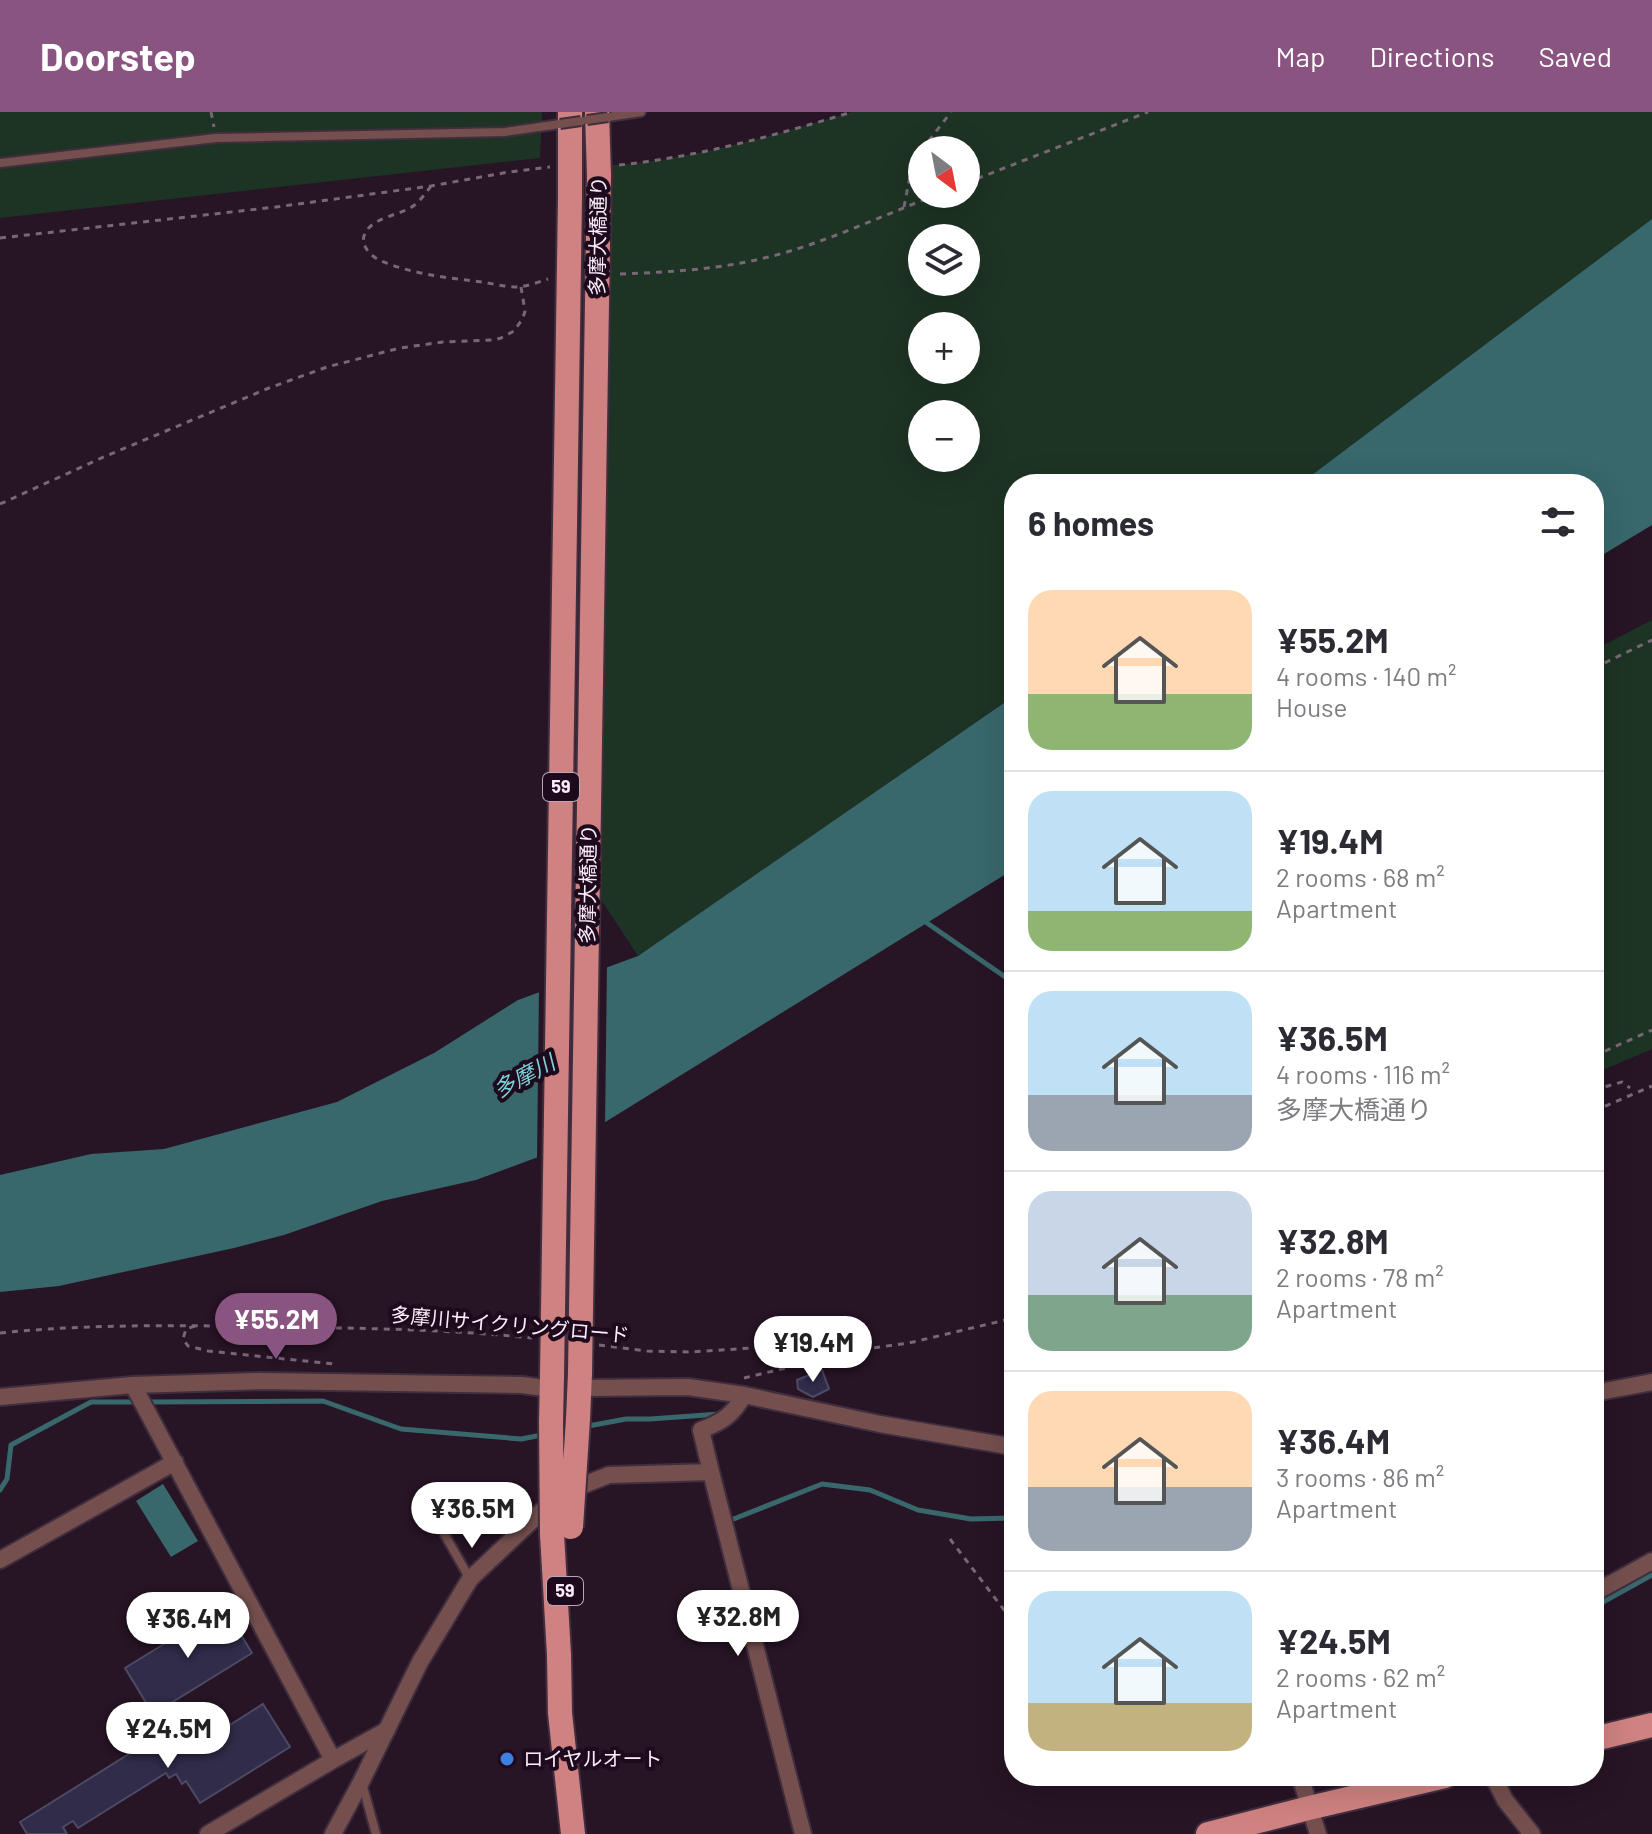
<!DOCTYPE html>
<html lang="en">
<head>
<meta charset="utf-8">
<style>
	:root { --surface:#fff; --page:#f2f2f3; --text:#2b2b33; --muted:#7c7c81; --line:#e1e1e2; --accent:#8a5480 }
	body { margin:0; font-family:Barlow,"Noto Sans JP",sans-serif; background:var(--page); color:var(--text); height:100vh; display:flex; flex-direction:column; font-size:30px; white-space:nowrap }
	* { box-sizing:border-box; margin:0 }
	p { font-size:26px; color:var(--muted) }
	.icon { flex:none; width:44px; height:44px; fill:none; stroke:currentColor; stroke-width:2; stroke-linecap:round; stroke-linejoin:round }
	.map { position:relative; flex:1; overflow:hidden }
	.drawer { position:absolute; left:1004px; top:362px; width:600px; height:1312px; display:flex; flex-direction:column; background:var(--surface); border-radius:32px; box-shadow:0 8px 32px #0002 }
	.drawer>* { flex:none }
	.needle { width:52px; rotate:148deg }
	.buttons { position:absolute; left:908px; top:24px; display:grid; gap:16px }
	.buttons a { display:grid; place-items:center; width:72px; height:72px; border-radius:50%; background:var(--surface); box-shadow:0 8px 32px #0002; font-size:40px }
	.price { position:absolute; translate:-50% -68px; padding:0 18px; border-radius:28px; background:#fff; color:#222; font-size:26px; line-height:52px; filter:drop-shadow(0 2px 4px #0008) }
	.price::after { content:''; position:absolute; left:50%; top:48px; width:24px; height:18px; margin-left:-12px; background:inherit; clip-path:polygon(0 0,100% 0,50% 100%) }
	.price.active { background:var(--accent); color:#fff }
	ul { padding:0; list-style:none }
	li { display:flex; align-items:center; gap:24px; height:200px; padding:0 24px }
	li+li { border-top:2px solid var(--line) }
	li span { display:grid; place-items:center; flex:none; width:224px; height:160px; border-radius:24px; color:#555 }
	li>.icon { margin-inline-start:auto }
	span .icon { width:96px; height:96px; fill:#fffc; stroke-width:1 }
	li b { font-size:34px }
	h2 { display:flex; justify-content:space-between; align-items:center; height:96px; padding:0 24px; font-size:34px }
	header { display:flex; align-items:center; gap:48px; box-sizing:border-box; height:112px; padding:0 40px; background:var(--accent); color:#fff }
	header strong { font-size:38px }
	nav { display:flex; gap:44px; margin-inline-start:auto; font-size:28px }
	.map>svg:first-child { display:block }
	.green { fill:#1d3323; fill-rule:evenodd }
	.water { fill:#38686c }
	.pier { fill:#271425 }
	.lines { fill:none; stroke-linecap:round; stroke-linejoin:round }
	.stream { stroke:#38686c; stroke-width:5 }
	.building { fill:#302c4a; stroke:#4d4a65; stroke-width:2 }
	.lane-casing { stroke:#402e3e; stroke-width:12 }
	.street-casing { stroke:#402e3e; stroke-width:20 }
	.primary-casing { stroke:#402e3e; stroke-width:28 }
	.path { stroke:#786776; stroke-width:3; stroke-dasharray:6 6; stroke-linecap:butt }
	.lane { stroke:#744f4e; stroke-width:8 }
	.street { stroke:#744f4e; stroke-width:16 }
	.primary { stroke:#cf8281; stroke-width:24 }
	.lane-bridge-casing { stroke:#402e3e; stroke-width:12; stroke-linecap:butt }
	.primary-bridge-casing { stroke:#402e3e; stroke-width:28; stroke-linecap:butt }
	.lane-bridge { stroke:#744f4e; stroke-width:8 }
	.primary-bridge { stroke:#cf8281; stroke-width:24 }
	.shop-dot { fill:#3f7fe0; stroke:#1d0a1c; stroke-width:3 }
	.labels { text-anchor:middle; stroke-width:8; stroke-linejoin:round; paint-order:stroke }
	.shield { fill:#1d0a1c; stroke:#b8a8b6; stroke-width:2 }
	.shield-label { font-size:18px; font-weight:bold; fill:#faecf8 }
	.street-label { font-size:20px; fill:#faecf8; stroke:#1d0a1c }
	.poi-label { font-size:20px; fill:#faecf8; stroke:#1d0a1c; text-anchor:start }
	.water-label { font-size:22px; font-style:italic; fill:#7fd3da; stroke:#1d0a1c }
</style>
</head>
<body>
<header>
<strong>Doorstep</strong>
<nav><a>Map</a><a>Directions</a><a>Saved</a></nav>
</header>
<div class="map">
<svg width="1652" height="1722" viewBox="0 0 1652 1722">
	<rect width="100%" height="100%" fill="#271425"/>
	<path class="green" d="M0,0h542l-2,46 -540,60z
		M852,0h800v107l-352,265h-286v212l-376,260 -50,-76 11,-714c86,-4 171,-30 253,-54zM922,38h44v44h-44zM922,126h44v44h-44zM922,214h44v44h-44zM922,302h44v44h-44z
		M1652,508v429l-58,25v-424z"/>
	<path class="water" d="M1652,107v306l-58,35v-76h-294z
		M1014,584v173l-449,278 -89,33 -94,21 -98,34 -50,13 -175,38 -59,6v-117l91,-21 73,-5 173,-47 97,-49 84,-53 120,-44z
		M163,1372l35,57 -27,16 -35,-56z"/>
	<path class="pier" d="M607,851l-2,164 -38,23 -30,12 2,-174z"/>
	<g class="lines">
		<path class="stream" d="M927,811l87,60
			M146,1290l177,-1 78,28 120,10 21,-4
			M583,1315l43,-8h24l70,-5
			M0,1378l7,-11 4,-34 80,-43h45
			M731,1408l91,-36 48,6 48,20 53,9 43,-1
			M1594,1495l58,-32"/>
	</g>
	<path class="building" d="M822,1258l7,19 -16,8 -15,-8 -1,-9z
		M224,1495l28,46 -99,61 -28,-46z
		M263,1592l27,43 -90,56 -14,-22 -4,3 -6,-10 -7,4 -3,-5 -88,55 -5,-7 -10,6 4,7h-40l-7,-12 157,-98 15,25z"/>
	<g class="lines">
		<g class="lane-casing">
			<path id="lane" d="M608,5l33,-5
				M0,51l216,-25 289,-6 55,-8
				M425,1388l45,79
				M362,1671l14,51"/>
		</g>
		<g class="street-casing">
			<path id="street" d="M133,1273l200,375
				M580,1276l108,-1 56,8 136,29 134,23
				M1594,1281l58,-11
				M0,1285l133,-12 127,-4 262,4 30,4
				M711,1360l92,362
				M0,1448l175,-98
				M1594,1481l58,-32
				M1300,1664l18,58
				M1493,1664l12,24 27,34
				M208,1722l125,-74 54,-30
				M333,1722l28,-52 59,-120 50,-83 90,-85 49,-19 102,-3 -10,-42c21,-8 32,-15 43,-35"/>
		</g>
		<g class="primary-casing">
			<path id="primary" d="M597,0l2,64
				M570,86v-86
				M578,1307l2,-46
				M551,1311l1,-47
				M552,1422l7,121 1,58 13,121
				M1594,1627l58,-14
				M1208,1722l101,-26 136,-32"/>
		</g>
		<path class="path" d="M211,0l3,15
			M619,53c79,-8 157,-30 233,-53
			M966,71l182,-71
			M431,74c-6,8 -12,17 -21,22 -14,8 -40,10 -46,28 -3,10 7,20 15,24 32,14 69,18 103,22 12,2 24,5 36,5 10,-1 21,-5 30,-8
			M904,95l7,-36 6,-15 34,-44
			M0,126l276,-31 155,-21 78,-14 41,-5
			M620,162c47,-2 94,-4 140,-15 62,-14 120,-43 179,-65
			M0,392l106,-48 163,-68 58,-21 73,-19 43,-6 50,-2 8,-2 13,-7 9,-13 2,-7 -4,-24
			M1594,556l58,-28
			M1594,944l58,-26
			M1594,978l28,-8 8,6
			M1594,999l58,-25
			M195,1214l-9,3 -3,10 5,7 20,5 126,13
			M0,1221c89,-9 180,-8 269,-6 87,1 175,2 263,11
			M599,1233l48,6 44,1 106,-7 38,1 30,3 44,-6 105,-25
			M744,1266l117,-28
			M950,1427l64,84"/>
		<use href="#lane" class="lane"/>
		<use href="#street" class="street"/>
		<use href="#primary" class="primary"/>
		<g class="lane-bridge-casing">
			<path id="lane-bridge" d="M587,8l21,-3
				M560,12l21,-3"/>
		</g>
		<g class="primary-bridge-casing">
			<path id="primary-bridge" d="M580,1261l19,-1197
				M552,1264l18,-1178
				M551,1311l1,111
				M571,1415l7,-108"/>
		</g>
		<use href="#lane-bridge" class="lane-bridge"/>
		<use href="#primary-bridge" class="primary-bridge"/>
	</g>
	<circle class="shop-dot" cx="507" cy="1647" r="8"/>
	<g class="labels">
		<g class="shield">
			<rect x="543" y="661" width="36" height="28" rx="6"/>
			<rect x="547" y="1465" width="36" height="28" rx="6"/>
		</g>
		<g class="shield-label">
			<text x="561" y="681">59</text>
			<text x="565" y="1485">59</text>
		</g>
		<g class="street-label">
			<text transform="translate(598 124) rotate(-89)" y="7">多摩大橋通り</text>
			<text transform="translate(588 772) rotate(-89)" y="7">多摩大橋通り</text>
			<text transform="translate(510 1213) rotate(5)" y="7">多摩川サイクリングロード</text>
		</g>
		<g class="poi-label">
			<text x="523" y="1654">ロイヤルオート</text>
		</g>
		<g class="water-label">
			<text transform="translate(524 964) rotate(-28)" y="8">多摩川</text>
		</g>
	</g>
</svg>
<div class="buttons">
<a><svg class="needle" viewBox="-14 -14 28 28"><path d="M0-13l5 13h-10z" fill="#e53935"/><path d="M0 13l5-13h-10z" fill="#7c7c81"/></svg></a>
<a><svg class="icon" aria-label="layers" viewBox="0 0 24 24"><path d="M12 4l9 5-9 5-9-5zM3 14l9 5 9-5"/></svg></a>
<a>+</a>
<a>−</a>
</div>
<b class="price active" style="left:276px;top:1249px">¥55.2M</b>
<b class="price" style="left:813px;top:1272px">¥19.4M</b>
<b class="price" style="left:472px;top:1438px">¥36.5M</b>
<b class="price" style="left:738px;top:1546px">¥32.8M</b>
<b class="price" style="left:188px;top:1548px">¥36.4M</b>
<b class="price" style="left:168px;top:1658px">¥24.5M</b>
<section class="drawer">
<h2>6 homes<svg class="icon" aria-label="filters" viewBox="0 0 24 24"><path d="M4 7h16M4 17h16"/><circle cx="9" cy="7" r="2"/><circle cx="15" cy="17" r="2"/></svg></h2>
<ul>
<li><span style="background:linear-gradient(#ffd9b3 65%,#8fb573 0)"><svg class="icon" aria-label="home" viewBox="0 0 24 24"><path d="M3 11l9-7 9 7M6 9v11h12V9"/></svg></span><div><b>¥55.2M</b><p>4 rooms · 140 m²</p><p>House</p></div></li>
<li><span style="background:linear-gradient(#bfe0f5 75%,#8fb573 0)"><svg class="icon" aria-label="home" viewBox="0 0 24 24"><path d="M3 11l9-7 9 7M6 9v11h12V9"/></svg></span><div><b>¥19.4M</b><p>2 rooms · 68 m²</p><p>Apartment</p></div></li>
<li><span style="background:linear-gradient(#bfe0f5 65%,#9aa5b1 0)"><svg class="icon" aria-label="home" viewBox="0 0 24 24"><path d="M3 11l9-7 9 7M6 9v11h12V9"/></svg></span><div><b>¥36.5M</b><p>4 rooms · 116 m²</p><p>多摩大橋通り</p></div></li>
<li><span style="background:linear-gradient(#c9d6e8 65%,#7fa58c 0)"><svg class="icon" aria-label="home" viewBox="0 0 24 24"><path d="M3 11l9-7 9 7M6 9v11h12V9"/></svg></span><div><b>¥32.8M</b><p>2 rooms · 78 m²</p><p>Apartment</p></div></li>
<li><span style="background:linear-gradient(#ffd9b3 60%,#9aa5b1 0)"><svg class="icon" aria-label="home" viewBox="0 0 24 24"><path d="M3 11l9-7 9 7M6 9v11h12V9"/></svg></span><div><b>¥36.4M</b><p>3 rooms · 86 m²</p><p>Apartment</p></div></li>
<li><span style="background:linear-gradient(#bfe0f5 70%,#c2b280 0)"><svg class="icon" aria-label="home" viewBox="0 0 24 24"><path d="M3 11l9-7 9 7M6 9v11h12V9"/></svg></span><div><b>¥24.5M</b><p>2 rooms · 62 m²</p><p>Apartment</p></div></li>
</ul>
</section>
</div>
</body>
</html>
